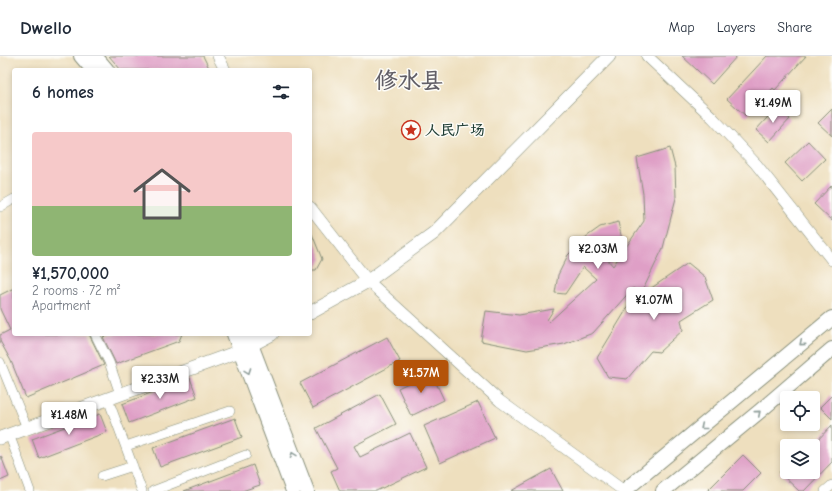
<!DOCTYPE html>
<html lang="en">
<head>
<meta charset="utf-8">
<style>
	:root { --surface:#fff; --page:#f2f2f3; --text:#1f2937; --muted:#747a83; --line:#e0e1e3; --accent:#b45309 }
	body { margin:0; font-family:"Comic Neue","LXGW WenKai TC",sans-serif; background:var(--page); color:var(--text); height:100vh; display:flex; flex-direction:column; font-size:15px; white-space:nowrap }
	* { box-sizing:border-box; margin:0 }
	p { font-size:13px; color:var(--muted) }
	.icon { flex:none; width:22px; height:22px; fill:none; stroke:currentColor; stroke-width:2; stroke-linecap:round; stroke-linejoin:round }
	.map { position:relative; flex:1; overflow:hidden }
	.sheet { position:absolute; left:12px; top:12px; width:300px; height:268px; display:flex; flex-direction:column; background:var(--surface); border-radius:4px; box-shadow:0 2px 6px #0003 }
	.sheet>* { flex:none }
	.tools { position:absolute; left:780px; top:335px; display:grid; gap:8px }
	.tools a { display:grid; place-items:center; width:40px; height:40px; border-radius:4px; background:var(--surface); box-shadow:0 2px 6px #0003; font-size:20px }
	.price { position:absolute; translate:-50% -34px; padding:0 9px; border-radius:4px; background:#fff; color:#222; font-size:13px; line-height:26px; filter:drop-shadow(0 1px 2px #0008) }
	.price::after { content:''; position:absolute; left:50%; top:24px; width:12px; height:9px; margin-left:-6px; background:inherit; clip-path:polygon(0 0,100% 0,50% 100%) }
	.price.on { background:var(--accent); color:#fff }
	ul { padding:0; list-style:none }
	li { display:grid; align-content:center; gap:8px; height:212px; padding:0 20px }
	li span { display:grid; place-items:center; height:124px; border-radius:4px; color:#555 }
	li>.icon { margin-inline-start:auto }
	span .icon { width:72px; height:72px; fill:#fffc; stroke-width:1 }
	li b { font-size:17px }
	h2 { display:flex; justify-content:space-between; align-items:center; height:48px; padding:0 20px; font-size:17px }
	header { display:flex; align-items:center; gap:24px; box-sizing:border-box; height:56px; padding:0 20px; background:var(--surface); border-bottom:1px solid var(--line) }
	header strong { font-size:19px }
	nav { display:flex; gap:22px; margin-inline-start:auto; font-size:14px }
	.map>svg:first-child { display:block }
	.building { fill:#df9fc6 }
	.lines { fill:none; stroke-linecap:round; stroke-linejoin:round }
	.minor-casing { stroke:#868e79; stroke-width:10 }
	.tertiary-casing { stroke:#868e79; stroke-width:12 }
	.secondary-casing { stroke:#868e79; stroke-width:14 }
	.primary-casing { stroke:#868e79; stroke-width:16 }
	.minor { stroke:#fff; stroke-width:9 }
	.tertiary { stroke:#fff; stroke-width:11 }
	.secondary { stroke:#fff; stroke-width:13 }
	.primary { stroke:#fff; stroke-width:14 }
	.oneway { stroke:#8f9e9a }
	.labels { text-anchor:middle; stroke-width:3; stroke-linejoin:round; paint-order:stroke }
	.poi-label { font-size:15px; font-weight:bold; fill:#1f3d34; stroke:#fdfcf7; text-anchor:start }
	.town-label { font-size:23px; font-weight:bold; fill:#625f67; stroke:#fdfcf7 }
</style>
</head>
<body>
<header>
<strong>Dwello</strong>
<nav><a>Map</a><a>Layers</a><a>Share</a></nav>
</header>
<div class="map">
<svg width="832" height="435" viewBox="0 0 832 435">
	<rect width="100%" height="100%" fill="#fdfcf7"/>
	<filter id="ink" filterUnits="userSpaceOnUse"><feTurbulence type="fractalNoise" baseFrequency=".025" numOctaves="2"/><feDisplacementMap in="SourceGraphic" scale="8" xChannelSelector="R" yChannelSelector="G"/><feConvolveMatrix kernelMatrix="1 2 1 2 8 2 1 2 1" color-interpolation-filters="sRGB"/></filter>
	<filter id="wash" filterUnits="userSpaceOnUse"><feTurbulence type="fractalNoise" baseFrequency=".012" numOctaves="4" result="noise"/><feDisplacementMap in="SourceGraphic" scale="16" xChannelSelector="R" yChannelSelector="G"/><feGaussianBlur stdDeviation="0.9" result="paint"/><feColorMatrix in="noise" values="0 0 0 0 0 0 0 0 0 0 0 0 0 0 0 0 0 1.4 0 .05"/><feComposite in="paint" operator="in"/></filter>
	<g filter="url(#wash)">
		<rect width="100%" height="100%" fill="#eedfbe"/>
		<g id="blocks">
			<path class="building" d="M109,0h94l7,14h-89z
				M682,0h55l-25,28z
				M767,0h39l-31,34 -2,-2 -26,29 -20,-18z
				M777,51l13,12 -21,23 -13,-12z
				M832,53v27l-14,-13z
				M808,85l17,18 -23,22 -17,-18z
				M670,92l5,19 1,31 -13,50 -22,46 -8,-6 -40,45 -29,11 -37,6 -46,-9 5,-30 33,4 35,-6 -7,11 2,2 47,-43 -13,-12 -18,27 -10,-1 3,-18 10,-20 18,-18 14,-10 18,-5 5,22 -14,2 -7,7 11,13 31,-45 -1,-27 -6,-36z
				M832,129v36l-18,-17z
				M310,173l12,30 -6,11h-6z
				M688,207l17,14 8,23 -32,20 2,10 -24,22 -8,-1 -24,28 -19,-2 -11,-19 34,-56z
				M14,232v46h75l15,31 -78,33 -15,-37 -11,-20v-6l10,-5 -10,-21v-14z
				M111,278h71l-3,7 -63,23 -13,-27z
				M387,281l13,24 -87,47 -13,-25z
				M431,316l13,28 -33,16 -13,-28z
				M190,322l7,19 -68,26 -7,-19z
				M380,338l16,30 -42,22 6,11 50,-24 16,34 -50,24h-36l-9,-20 6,-3 -21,-40z
				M832,339v24l-12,-12z
				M478,346l17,36 -55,25 -16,-37z
				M100,358l7,18 -68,26 -7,-19z
				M235,362l7,19 -82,30 -7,-19z
				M832,369v37l-28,29h-5l-20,-19h34v-27z
				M743,399l18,18 -18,18h-36z
				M1,400l8,21 -9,4v-24z
				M253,409l7,20 -18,6h-58z
				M551,413l12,22h-52z"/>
		</g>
	</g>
	<g filter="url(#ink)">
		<use href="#blocks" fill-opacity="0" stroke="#868e79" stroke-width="1"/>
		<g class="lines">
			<g class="minor-casing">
				<path id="minor" d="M0,151l14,-8
					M95,278l14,28 11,32
					M0,306l27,66
					M108,343l34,92
					M9,378l21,57
					M126,390l104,-35
					M102,420l31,-10
					M153,435l93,-36
					M825,435l7,-6"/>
			</g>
			<g class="tertiary-casing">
				<path id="tertiary" d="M218,0l7,14
					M647,0l65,61 44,47 76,96
					M310,151l58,74 132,120 124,90"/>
			</g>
			<g class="secondary-casing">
				<path id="secondary" d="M310,257l58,-32 66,-48 175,-177
					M0,382l240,-87 32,-17"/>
			</g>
			<g class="primary-casing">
				<path id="primary" d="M81,0l12,14
					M95,0l12,14
					M234,278l59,157
					M247,278l60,157
					M624,435l208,-173
					M663,435l97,-80 72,-62"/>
			</g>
			<use href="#minor" class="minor"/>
			<use href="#tertiary" class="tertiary"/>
			<use href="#secondary" class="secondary"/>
			<use href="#primary" class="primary"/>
		</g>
		<defs><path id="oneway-chevron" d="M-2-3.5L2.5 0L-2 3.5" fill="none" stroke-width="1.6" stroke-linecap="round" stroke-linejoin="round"/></defs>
		<g class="oneway">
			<use href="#oneway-chevron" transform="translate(802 287) rotate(140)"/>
			<use href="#oneway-chevron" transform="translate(248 315) rotate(70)"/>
			<use href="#oneway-chevron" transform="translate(758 357) rotate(-40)"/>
			<use href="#oneway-chevron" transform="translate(703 371) rotate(141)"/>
			<use href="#oneway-chevron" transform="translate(293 399) rotate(-111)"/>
		</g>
	</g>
	<defs>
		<g id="sight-ring" transform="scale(1)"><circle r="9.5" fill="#fdfcf7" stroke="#c8321e" stroke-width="1.5"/><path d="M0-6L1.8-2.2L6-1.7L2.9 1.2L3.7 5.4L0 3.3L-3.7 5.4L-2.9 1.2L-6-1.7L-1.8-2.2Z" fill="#c8321e"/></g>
	</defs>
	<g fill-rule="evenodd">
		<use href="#sight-ring" x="411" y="74"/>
	</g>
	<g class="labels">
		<g class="poi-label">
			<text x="425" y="79">人民广场</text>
		</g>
		<g class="town-label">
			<text x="409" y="32">修水县</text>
		</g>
	</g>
</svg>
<div class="tools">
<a><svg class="icon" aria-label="locate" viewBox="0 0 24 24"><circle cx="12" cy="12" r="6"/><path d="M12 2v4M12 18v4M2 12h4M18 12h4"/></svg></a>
<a><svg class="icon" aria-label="layers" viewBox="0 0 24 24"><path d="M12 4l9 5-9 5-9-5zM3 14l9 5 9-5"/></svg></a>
</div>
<b class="price" style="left:773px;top:68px">¥1.49M</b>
<b class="price" style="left:598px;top:214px">¥2.03M</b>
<b class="price" style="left:654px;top:265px">¥1.07M</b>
<b class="price on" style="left:421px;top:338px">¥1.57M</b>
<b class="price" style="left:160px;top:344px">¥2.33M</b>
<b class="price" style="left:69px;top:380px">¥1.48M</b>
<section class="sheet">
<h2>6 homes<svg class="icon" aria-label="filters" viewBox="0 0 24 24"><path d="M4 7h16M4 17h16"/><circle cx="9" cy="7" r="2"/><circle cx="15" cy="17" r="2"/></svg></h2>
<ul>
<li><span style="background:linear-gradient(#f6c9c9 60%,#8fb573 0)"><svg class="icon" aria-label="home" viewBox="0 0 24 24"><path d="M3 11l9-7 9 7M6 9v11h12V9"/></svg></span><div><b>¥1,570,000</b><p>2 rooms · 72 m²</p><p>Apartment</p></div></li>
</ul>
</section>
</div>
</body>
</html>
